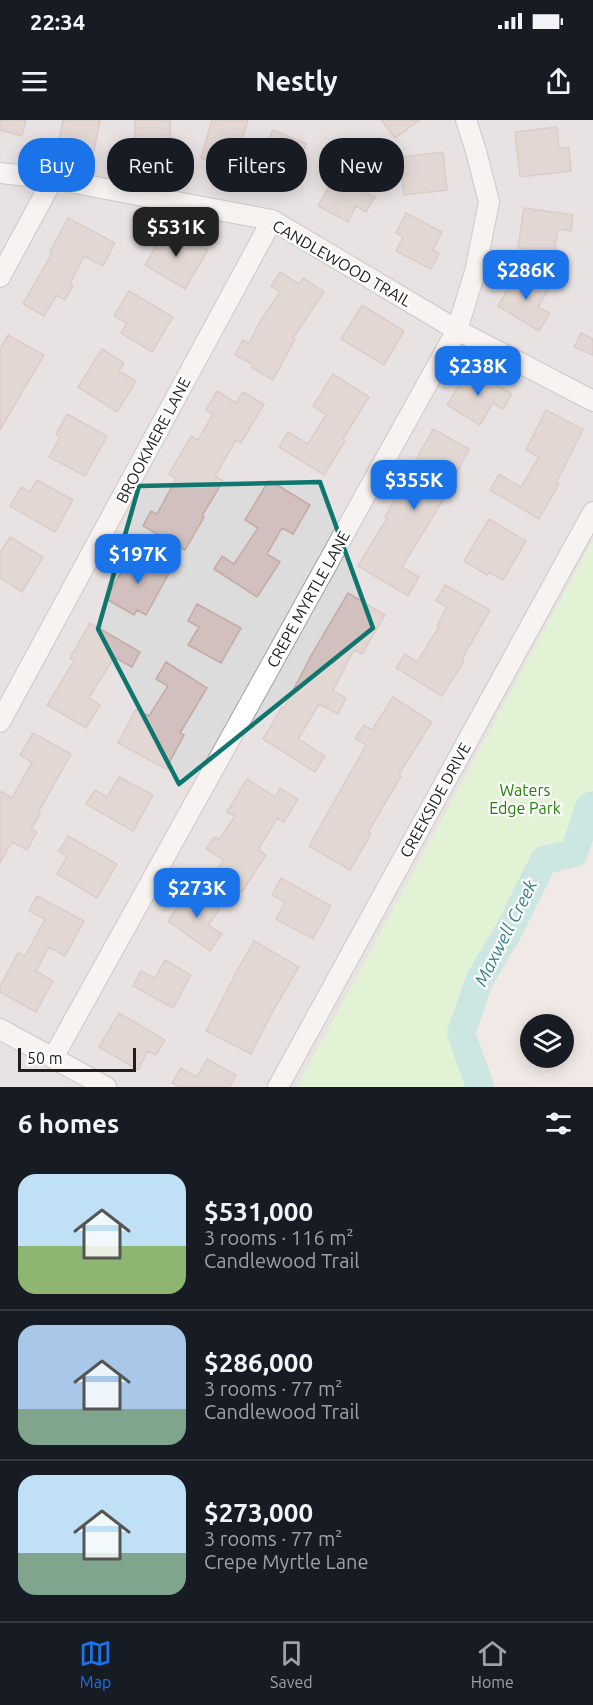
<!DOCTYPE html>
<html lang="en">
<head>
<meta charset="utf-8">
<style>
	:root { --surface:#171b24; --page:#242831; --text:#f1f3f6; --muted:#9ea1a6; --line:#363941; --accent:#1a73e8 }
	body { margin:0; font-family:Ubuntu,sans-serif; background:var(--page); color:var(--text); height:100vh; display:flex; flex-direction:column; font-size:22px; white-space:nowrap }
	* { box-sizing:border-box; margin:0 }
	p { font-size:20px; color:var(--muted) }
	.icon { flex:none; width:33px; height:33px; fill:none; stroke:currentColor; stroke-width:2; stroke-linecap:round; stroke-linejoin:round }
	.map { position:relative; height:967px; overflow:hidden }
	.side { display:flex; flex-direction:column; background:var(--surface); flex:1 }
	.side>* { flex:none }
	.hud { position:absolute; left:18px; top:18px; width:558px; height:54px; display:flex; gap:12px }
	.tools { position:absolute; left:520px; top:894px; display:grid; gap:12px }
	.tools a { display:grid; place-items:center; width:54px; height:54px; border-radius:50%; background:var(--surface); box-shadow:0 3px 15px #0003; font-size:30px }
	.scale { position:absolute; left:18px; bottom:15px; width:118px; box-sizing:border-box; padding-left:6px; border:3px solid #1f1f1f; border-top:0; font-size:16px; line-height:21px; white-space:nowrap; color:#1f1f1f; -webkit-text-stroke:4px #fff; paint-order:stroke }
	.price { position:absolute; translate:-50% -51px; padding:0 14px; border-radius:12px; background:var(--accent); color:#fff; font-size:20px; line-height:39px; filter:drop-shadow(0 2px 3px #0008) }
	.price::after { content:''; position:absolute; left:50%; top:36px; width:18px; height:14px; margin-left:-9px; background:inherit; clip-path:polygon(0 0,100% 0,50% 100%) }
	.price.selected { background:#222; color:#fff }
	ul { padding:0; list-style:none }
	li { display:flex; align-items:center; gap:18px; height:150px; padding:0 18px }
	li+li { border-top:2px solid var(--line) }
	li span { display:grid; place-items:center; flex:none; width:168px; height:120px; border-radius:18px; color:#555 }
	li>.icon { margin-inline-start:auto }
	span .icon { width:72px; height:72px; fill:#fffc; stroke-width:1 }
	li b { font-size:26px }
	h2 { display:flex; justify-content:space-between; align-items:center; height:72px; padding:0 18px; font-size:26px }
	.chip { padding:0 21px; border-radius:24px; background:var(--surface); box-shadow:0 3px 15px #0003; font-size:21px; line-height:54px }
	.chip.selected { background:var(--accent); color:#fff }
	.status { display:flex; justify-content:space-between; align-items:center; height:42px; padding:0 30px; background:var(--surface); direction:ltr }
	.status svg { height:16px; fill:currentColor }
	header { display:flex; justify-content:space-between; align-items:center; height:78px; padding:0 18px; background:var(--surface); font-size:27px; font-weight:700 }
	.tab-bar { display:flex; justify-content:space-around; align-items:center; height:84px; border-top:2px solid var(--line); background:var(--surface); font-size:16px; color:var(--muted) }
	.tab-bar a { display:grid; justify-items:center; gap:3px }
	.tab-bar .selected { color:var(--accent) }
	.map>svg:first-child { display:block }
	.residential { fill:#dddcdd }
	.park { fill:#ceffbe }
	.lines { fill:none; stroke-linecap:round; stroke-linejoin:round }
	.river { stroke:#a1e3dd; stroke-width:28 }
	.building { fill:#d1c0bd; stroke:#c4a9a5; stroke-width:1.5 }
	.minor-casing { stroke:#a0a0a0; stroke-width:22 }
	.minor { stroke:#fff; stroke-width:20 }
	.marked { fill:none; stroke:#0f766e; stroke-width:4.5; stroke-linejoin:round }
	.labels { text-anchor:middle; stroke-width:4.5; stroke-linejoin:round; paint-order:stroke }
	.street-label { font-size:16px; fill:#1f1f1f; stroke:#fff }
	.park-label { font-size:16px; fill:#208401; stroke:#fff }
	.water-label { font-size:18px; font-style:italic; fill:#357f90; stroke:#fff }
</style>
</head>
<body>
<div class="status"><b>22:34</b><svg viewBox="0 0 49 12"><path d="M0 12V9h3v3zM5 12V6h3v6zM10 12V3h3v9zM15 12V0h3v12zM26 1h20v11H26zM47 4h2v5h-2z"/></svg></div>
<header><svg class="icon" aria-label="menu" viewBox="0 0 24 24"><path d="M4 6h16M4 12h16M4 18h16"/></svg>Nestly<svg class="icon" aria-label="share" viewBox="0 0 24 24"><path d="M12 15V3M7 8l5-5 5 5M5 13v7h14v-7"/></svg></header>
<div class="map">
<svg width="593" height="967" viewBox="0 0 593 967">
	<rect width="100%" height="100%" fill="#f1e9e5"/>
	<path class="residential" d="M0,0h593v421l-296,546h-297z"/>
	<path class="park" d="M593,420v265l-4,2 -15,46 -30,7 -36,72 -28,47 -19,53 18,55h-182z"/>
	<g class="lines">
		<path class="river" d="M480,967l-19,-54 19,-54 28,-47 36,-72 30,-7 15,-46 4,-2"/>
	</g>
	<path class="building" d="M0,0h26l-4,16 -22,-6z
		M63,0h37l-6,31 -36,-7z
		M135,0h35l1,35h-36z
		M212,0h36l-14,48 -33,-10z
		M381,0h39l-25,18z
		M557,7l2,21 10,-1 2,24 -51,6 -5,-45z
		M273,10l33,14 -18,42 -33,-14z
		M443,32l4,38 -43,5 -2,-19 -8,1 -2,-19z
		M335,56l41,22h-2l-8,14 -10,-6 -8,16 -30,-16z
		M524,88l49,7 -2,16 -13,-2 -4,25 -36,-6z
		M406,93l36,19 -9,18 6,3 -8,16 -35,-18 7,-14 -7,-4z
		M68,98l47,25 -12,23 -19,-10 -14,28 3,2 -8,14 -8,-5 -13,21 -21,-12 29,-51 -2,-1z
		M168,106l40,24 -23,39 -40,-24z
		M280,152l19,12 4,-6 21,14 -31,46 2,1 -22,41 -21,-12 2,-3 -19,-10 8,-15 6,3 12,-23 19,-28 -9,-6z
		M518,152l30,18 -10,17 12,6 -11,18 -41,-25z
		M129,171l44,26 -21,35 -31,-19 6,-10 -13,-7z
		M362,185l42,26 -20,34 -43,-26z
		M581,213l12,6v16l-19,-8z
		M8,215l36,20 -44,75v-81z
		M102,229l22,14 -5,8 17,10 -19,31 -39,-25z
		M469,249l43,25 -9,15 -10,-6 -13,22 -33,-20z
		M333,254l36,23 -26,42 2,2 -21,34 -45,-28 9,-15 20,12 18,-29 -13,-9z
		M217,271l19,12 7,-11 21,12 -23,39 -5,-3 -21,36 8,5 -21,35 2,1 -19,33 -42,-24 8,-15 6,3 19,-35 -7,-5 22,-38 7,4 15,-26 -7,-4z
		M546,290l37,19 -27,54 3,1 -20,35 -49,-29 9,-16 22,13 18,-30 -13,-7z
		M67,294l40,22 -22,40 -36,-19 11,-20 -4,-3z
		M433,309l36,20 -26,51 -41,67 17,10 -11,19 -50,-30 29,-48 -2,-1z
		M37,360l36,20 -18,32 -45,-26 11,-19 9,5z
		M269,360l41,25 -17,29 -11,-6 -15,26 13,8 -23,35 -43,-28 8,-13 12,8 24,-36 -13,-8z
		M489,399l37,22 -23,39 -14,-8 -2,3 -23,-14z
		M10,417l33,20 -21,35 -22,-14v-25z
		M133,432l36,21 -23,42 -9,-5 -3,5 -28,-16z
		M445,465l45,25 -28,49 2,2 -22,35 -46,-28 9,-14 12,8 22,-35 -2,-2 10,-18 -11,-6z
		M348,473l37,22 -23,39 -8,-4 -21,41 13,7 -8,16 -19,-10 -21,35 27,17 -10,16 -52,-33 19,-32 2,1 28,-54z
		M197,484l44,24 -20,35 -33,-18 11,-18 -11,-6z
		M90,503l50,29 -8,15 -18,-10 -25,41 11,7 -14,23 -39,-23 27,-44 -4,-3z
		M166,542l41,26 -27,45 4,2 -18,34 -48,-26 18,-34 13,7 19,-30 -12,-7z
		M393,577l39,25 -33,52 2,2 -33,56 3,2 -21,36 -41,-24 57,-101 -11,-7 9,-13 8,5z
		M33,613l38,21 -33,59 2,1 -9,15 6,3 -10,18 -15,-8 -12,21v-72l12,7 20,-36 -12,-7z
		M119,657l34,18 -20,36 -47,-27 9,-14 12,7z
		M247,659l28,18 5,-9 18,11 -14,23 -7,-4 -19,32 8,5 -24,37 -28,-17 10,-15 -18,-11 8,-12 5,3 16,-24 -8,-4z
		M68,716l49,28 -20,34 -40,-24 10,-17 -8,-6z
		M281,758l50,28 -18,33 -37,-20 9,-17 -13,-7z
		M191,768l29,21 -12,16 14,9 -12,17 -42,-30z
		M37,776l47,25 -19,35 -16,-9 -13,24 17,10 -17,31 -36,-20v-6l18,-33 7,3 20,-37 -16,-8z
		M254,821l45,26 -25,42 -23,45 -45,-23 30,-58z
		M165,840l26,15 -18,33 -40,-22 8,-15 14,7z
		M119,893l46,27 -9,15 -8,-4 -10,19 -39,-23z
		M207,939l29,16 -6,12h-50l-8,-4 9,-15 16,9z"/>
	<g class="lines">
		<g class="minor-casing">
			<path id="minor" d="M0,53l53,6 219,41 185,110 136,71
				M0,157l53,-98
				M0,602l272,-502
				M0,909l106,58
				M53,938l404,-728 18,-58 14,-70 -13,-51 -10,-31
				M278,967l315,-575"/>
		</g>
		<use href="#minor" class="minor"/>
	</g>
	<path d="M0 0H593V967H0ZM320,362l53,146 -194,156 -81,-155 41,-143z" fill="#f1e9e5" fill-opacity=".55" fill-rule="evenodd"/>
	<path class="marked" d="M320,362l53,146 -194,156 -81,-155 41,-143z"/>
	<g class="labels">
		<g class="street-label">
			<text transform="translate(342 143) rotate(30)" y="6">CANDLEWOOD TRAIL</text>
			<text transform="translate(153 320) rotate(-62)" y="6">BROOKMERE LANE</text>
			<text transform="translate(308 479) rotate(-61)" y="6">CREPE MYRTLE LANE</text>
			<text transform="translate(435 680) rotate(-61)" y="6">CREEKSIDE DRIVE</text>
		</g>
		<g class="park-label">
			<text x="525" y="676">Waters<tspan x="525" dy="18">Edge Park</tspan></text>
		</g>
		<g class="water-label">
			<text transform="translate(506 813) rotate(-63)" y="6">Maxwell Creek</text>
		</g>
	</g>
</svg>
<div class="tools">
<a><svg class="icon" aria-label="layers" viewBox="0 0 24 24"><path d="M12 4l9 5-9 5-9-5zM3 14l9 5 9-5"/></svg></a>
</div>
<div class="scale">50 m</div>
<b class="price selected" style="left:176px;top:138px">$531K</b>
<b class="price" style="left:526px;top:181px">$286K</b>
<b class="price" style="left:478px;top:277px">$238K</b>
<b class="price" style="left:414px;top:391px">$355K</b>
<b class="price" style="left:138px;top:465px">$197K</b>
<b class="price" style="left:197px;top:799px">$273K</b>
<div class="hud">
<a class="chip selected">Buy</a>
<a class="chip">Rent</a>
<a class="chip">Filters</a>
<a class="chip">New</a>
</div>
</div>
<section class="side">
<h2>6 homes<svg class="icon" aria-label="filters" viewBox="0 0 24 24"><path d="M4 7h16M4 17h16"/><circle cx="9" cy="7" r="2"/><circle cx="15" cy="17" r="2"/></svg></h2>
<ul>
<li><span style="background:linear-gradient(#bfe0f5 60%,#8fb573 0)"><svg class="icon" aria-label="home" viewBox="0 0 24 24"><path d="M3 11l9-7 9 7M6 9v11h12V9"/></svg></span><div><b>$531,000</b><p>3 rooms · 116 m²</p><p>Candlewood Trail</p></div></li>
<li><span style="background:linear-gradient(#a9c7e8 70%,#7fa58c 0)"><svg class="icon" aria-label="home" viewBox="0 0 24 24"><path d="M3 11l9-7 9 7M6 9v11h12V9"/></svg></span><div><b>$286,000</b><p>3 rooms · 77 m²</p><p>Candlewood Trail</p></div></li>
<li><span style="background:linear-gradient(#bfe0f5 65%,#7fa58c 0)"><svg class="icon" aria-label="home" viewBox="0 0 24 24"><path d="M3 11l9-7 9 7M6 9v11h12V9"/></svg></span><div><b>$273,000</b><p>3 rooms · 77 m²</p><p>Crepe Myrtle Lane</p></div></li>
</ul>
</section>
<nav class="tab-bar">
<a class="selected"><svg class="icon" aria-label="map" viewBox="0 0 24 24"><path d="M3 6l6-2 6 2 6-2v14l-6 2-6-2-6 2zM9 4v14M15 6v14"/></svg>Map</a>
<a><svg class="icon" aria-label="saved" viewBox="0 0 24 24"><path d="M7 4h10v16l-5-4-5 4z"/></svg>Saved</a>
<a><svg class="icon" aria-label="home" viewBox="0 0 24 24"><path d="M3 11l9-7 9 7M6 9v11h12V9"/></svg>Home</a>
</nav>
</body>
</html>
